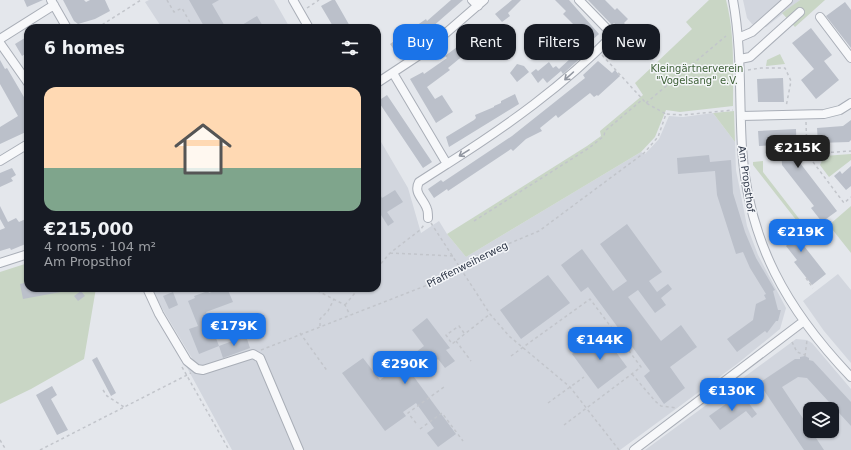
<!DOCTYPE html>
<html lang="en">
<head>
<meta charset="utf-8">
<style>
	:root { --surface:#171b24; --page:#20242c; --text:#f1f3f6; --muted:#9ea1a6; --accent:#1a73e8 }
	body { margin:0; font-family:"DejaVu Sans",sans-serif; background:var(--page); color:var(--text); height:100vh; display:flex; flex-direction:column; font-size:15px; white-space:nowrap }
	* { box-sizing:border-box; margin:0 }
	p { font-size:13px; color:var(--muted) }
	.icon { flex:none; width:22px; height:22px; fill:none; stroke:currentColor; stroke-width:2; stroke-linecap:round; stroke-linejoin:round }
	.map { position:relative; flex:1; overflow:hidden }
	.drawer { position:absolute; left:24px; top:24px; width:357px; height:268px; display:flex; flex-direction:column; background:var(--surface); border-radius:12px; box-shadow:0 1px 3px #0004 }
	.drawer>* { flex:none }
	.banner { position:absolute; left:393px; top:24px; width:380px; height:36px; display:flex; gap:8px }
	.controls { position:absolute; left:803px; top:402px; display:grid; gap:8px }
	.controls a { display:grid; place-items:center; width:36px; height:36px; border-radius:8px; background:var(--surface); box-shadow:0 1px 3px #0004; font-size:20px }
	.price { position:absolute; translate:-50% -34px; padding:0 9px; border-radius:8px; background:var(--accent); color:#fff; font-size:13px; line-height:26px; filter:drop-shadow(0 1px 2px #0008) }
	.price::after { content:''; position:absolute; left:50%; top:24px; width:12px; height:9px; margin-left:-6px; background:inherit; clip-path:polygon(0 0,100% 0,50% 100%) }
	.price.current { background:#222; color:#fff }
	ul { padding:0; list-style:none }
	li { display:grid; align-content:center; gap:8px; height:212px; padding:0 20px }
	li span { display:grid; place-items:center; height:124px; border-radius:12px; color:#555 }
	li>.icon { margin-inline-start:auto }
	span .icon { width:72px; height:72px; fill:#fffc; stroke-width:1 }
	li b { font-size:17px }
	h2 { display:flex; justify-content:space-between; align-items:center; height:48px; padding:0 20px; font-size:17px }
	.pill { padding:0 14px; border-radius:12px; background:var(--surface); box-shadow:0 1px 3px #0004; font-size:14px; line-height:36px }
	.pill.current { background:var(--accent); color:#fff }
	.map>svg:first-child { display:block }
	.built { fill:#d2d6de; fill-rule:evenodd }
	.green { fill:#c9d6c5 }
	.building { fill:#bbc0ca }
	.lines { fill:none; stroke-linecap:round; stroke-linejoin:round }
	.minor-casing { stroke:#a9aeb7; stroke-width:10 }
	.path { stroke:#c2c5cb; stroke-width:1.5; stroke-dasharray:3 3; stroke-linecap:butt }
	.minor { stroke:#f7f8fa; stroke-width:8 }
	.oneway { stroke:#9196a0 }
	.labels { text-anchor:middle; stroke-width:3; stroke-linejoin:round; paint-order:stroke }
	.park-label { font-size:10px; fill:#3f6138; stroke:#f4f6f9 }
	.street-label { font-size:10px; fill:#2b3445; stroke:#f4f6f9 }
</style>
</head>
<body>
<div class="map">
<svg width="851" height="450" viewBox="0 0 851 450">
	<rect width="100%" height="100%" fill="#e4e7ec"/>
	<path class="built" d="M149,0h125l16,28h-128l-17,-26z
		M743,0h57l-34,27h-5l-9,-3 -5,-6z
		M713,113l22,29 1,28 11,56 11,29 28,53 -6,21 -43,35 -117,86h-388l-47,-86 8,-4 -36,-60 -5,-12h225v-153l31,53 13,45 18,-12 8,13 19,23 175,-105 4,2 14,-15 10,-23 14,1z
		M838,274l13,16v73l-27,-32 -21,-30z
		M796,339l11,1 5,3 39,46v61h-206zM810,409h22v22h-22z"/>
	<path class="green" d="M709,0h17c9,34 7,71 7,106l-53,6 -14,-2 -11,27 -14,15 -175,105 -19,-23 140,-88 14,-10 -1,-5 43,-36 -8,-12 57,-54 -6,-7z
		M800,0h25l-30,27 -13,-14z
		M780,54l5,10 -19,2 1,-6z
		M734,111l1,31 -22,-29z
		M851,154v6l-22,17 -9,-12 4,-9z
		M763,161v11l51,66 37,-32v47l-19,-24 -17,15 -62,-79v-3z
		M28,263v25h68l-12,71 -53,30 -31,15v-132z"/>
	<path class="building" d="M24,0h19l-16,7z
		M63,0h21l2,2 4,-2h15l5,11 -15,8 -17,5 -4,-3z
		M189,0h30l-7,4 14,24h-21z
		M332,0h3l16,28h-17l-13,-22z
		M451,0h12l-32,28 -34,26 -7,-10 13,-9 -3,-3 8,-5 2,3 16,-11 1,2z
		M512,0h9l-13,13 2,3 -8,6 -7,-8z
		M555,0h14l30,34 -17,15 4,4 -23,21 -2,-3 -14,12 -4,-5 -5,5 -7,-10 5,-4 2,2 11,-9 4,6 3,-2 3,3 12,-11 -7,-8 18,-17 -19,-19 3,-3z
		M588,0h17l10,10 2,-2 11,11 -4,4 4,4 -5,5 -9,-9 -2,2z
		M845,2l6,8v38l-25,-32z
		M257,16l7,12h-27z
		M811,28l21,27 -8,6 15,19 -23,19 -15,-19 13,-11 -22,-26z
		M626,34l6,6 -2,2 2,3 -11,10 -2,-3 -2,2 -6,-6z
		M469,35l7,10 -28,23 2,2 -23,17 8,12 7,-4 11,17 -17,11 -26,-44 13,-7 1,2 23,-16 -2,-2 16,-12 -1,-1z
		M28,36v16l-6,4 -7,-12z
		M0,60l5,9 2,-1 21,36v10l-3,2 3,6v9l-28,13v-17l18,-11 -18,-32z
		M598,61l14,12 3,-3 5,6 -22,20 -1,-1 -3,2 -4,-4 -32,25 -2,-3 -16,13 2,3 -16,8 -13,12 -2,-2 -63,42 -1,-2 -13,9 -6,-9 13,-9 2,2 69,-46 73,-58 -2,-3z
		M517,64l7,2 5,6 -12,10 -7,-9z
		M783,78l1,24h-26l-1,-23z
		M515,94l4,10 -70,43 -3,-10 28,-17 2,-2 -1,-3 19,-8v-1l7,-3v-2z
		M387,95l45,67 -9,6 -45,-67z
		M851,120v20l-2,2 -31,1 -1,-15 26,-2z
		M796,129l1,30 40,52 -15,11 -11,-14 3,-2 -32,-41 -1,-20 -22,1 -1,-15z
		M709,155l1,7 21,-2 2,33 12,39 11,26 19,32 -2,1 5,19h3l-3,11h-2l-9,12 -2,-2 -28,21 -10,-13 26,-19 3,-16 10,-5 -2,-4 2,-1 -16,-26 -7,-16 -7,2 -19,-59 -2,-24 -37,3 -1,-16z
		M851,166v20l-5,4 -12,-14 6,-5 2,3z
		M12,168l4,7 -5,3 2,3 -13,6v-14z
		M377,189l5,9 13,-8 8,12 -16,10 7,10 -6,4 -7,-11 -4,3z
		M0,206l8,16 8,-4 3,4 9,-4v25l-17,7 -1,-2 -10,3v-21l5,-2 -5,-9z
		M785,220l3,4 3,-3 10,13 -4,3 29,37 -14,11 -18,-23 3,-2 -11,-14 1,-1 -9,-20z
		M627,224l35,48 -13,9 8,11 11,-8 4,5 -11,9 5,7 -11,8 -17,-23 -10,7 33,44 20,-16 16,22 -27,20 15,21 -21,16 -20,-28 6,-5 -62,-84 -7,5 -20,-27 21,-16 31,42 14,-10 -27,-37z
		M548,275l22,28 -49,36 -21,-29z
		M28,282v6h37l1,3 -43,8 -3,-15z
		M222,288h5l6,14 -27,10 13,34 -20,8 -10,-25 9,-3 -10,-25 7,-3 -1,-2 14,-5 1,2z
		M81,291l4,5 -7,5 -4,-5z
		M173,292l5,13 -9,4 -6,-13z
		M247,318l5,13 -5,2 -5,-13z
		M427,318l23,30 -4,2 9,11 -10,7 -7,-9 -24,18 42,57 -18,13 -11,-14 7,-5 -18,-25 -13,9 3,4 -21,15 -43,-58 21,-15 17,22 44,-34 -12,-16z
		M602,333l25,34 -29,22 -26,-35z
		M246,336l4,12 -27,10 -4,-12z
		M805,356l4,2v2l4,1 38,41v24l-44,-48 -9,-1 -16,10 42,63h-20l-45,-67 36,-24h5v-2z
		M97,357l19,36 -5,3 -19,-36z
		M52,386l5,9 -6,4 17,31 -11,5 -21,-40z
		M741,393l16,21 -5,4 -6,-7 -26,19 -11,-14z"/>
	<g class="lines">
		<g class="minor-casing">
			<path id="minor" d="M51,0l16,28
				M293,0l16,28
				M472,0l6,6
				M733,0c9,49 6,98 9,148 6,94 45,162 109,229
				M820,17l31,41
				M738,38l14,-6 36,-32
				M0,39l54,-34
				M0,43l28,40
				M740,59l10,-2 50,-45
				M393,73l54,91 -28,18c-6,11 5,17 8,27 1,2 1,7 1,9
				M377,83l47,-31 60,-52
				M741,116l83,-2 16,-4 11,-7
				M0,161l28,-17
				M447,164c60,-38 116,-78 166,-129l-34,-35
				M0,263l28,-9
				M147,288l12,26 28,47 10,8 6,1 50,-16 7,4 39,92
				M634,450l170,-129"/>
		</g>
		<path class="path" d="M167,0l7,12 8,-4 11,20
			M307,8l12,-8
			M97,28l44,-28
			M25,55l3,-2
			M602,55l44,48 20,11
			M748,70l13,-2h24l6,13 -5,26
			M646,103l80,-67
			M806,122l1,32 37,49 7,-6
			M807,154l44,-3
			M474,221l115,-73 15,-12 1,-5 38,-32
			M431,223l59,91 19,22 61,51 49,63
			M390,253l64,3
			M377,268l13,-15 30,-23 4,-5
			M806,278l7,10
			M312,288l33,17 5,10
			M345,305l14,-17
			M320,326v-7l8,-8 6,-12
			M300,333l28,39
			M464,333l-5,-7 -13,9 6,9 38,-30
			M456,341l15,20
			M792,342l5,10 8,3
			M261,350l164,-64 66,-35 48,-20 105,-78 14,-16 8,-23 17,1 50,-5
			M511,356l79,-57 51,68 -77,58
			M805,356l2,-16
			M182,367l47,83
			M632,374l23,27 6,5 16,2
			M103,390l4,6 17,11
			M548,403l36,-26
			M416,423l-8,-10 36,-26
			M420,429l22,-16 21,28
			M0,440l6,10
			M40,450l151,-77"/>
		<use href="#minor" class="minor"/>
	</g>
	<defs><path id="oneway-shaft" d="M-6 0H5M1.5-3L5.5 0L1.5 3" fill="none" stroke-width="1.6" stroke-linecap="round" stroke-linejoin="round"/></defs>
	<g class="oneway">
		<use href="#oneway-shaft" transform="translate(569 76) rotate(138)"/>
		<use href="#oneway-shaft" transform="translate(464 153) rotate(148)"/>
	</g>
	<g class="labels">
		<g class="park-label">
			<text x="697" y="72">Kleingärtnerverein<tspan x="697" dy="12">"Vogelsang" e.V.</tspan></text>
		</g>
		<g class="street-label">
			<text transform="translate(747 179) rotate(82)" y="4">Am Propsthof</text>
			<text transform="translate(467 264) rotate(-27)" y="4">Pfaffenweiherweg</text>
		</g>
	</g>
</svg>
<div class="controls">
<a><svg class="icon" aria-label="layers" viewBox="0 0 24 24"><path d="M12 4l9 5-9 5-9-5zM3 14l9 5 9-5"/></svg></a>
</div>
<b class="price current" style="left:798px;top:169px">€215K</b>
<b class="price" style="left:801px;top:253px">€219K</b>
<b class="price" style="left:234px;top:347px">€179K</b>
<b class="price" style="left:600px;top:361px">€144K</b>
<b class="price" style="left:405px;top:385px">€290K</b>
<b class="price" style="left:732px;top:412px">€130K</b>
<div class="banner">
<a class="pill current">Buy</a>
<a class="pill">Rent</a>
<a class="pill">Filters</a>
<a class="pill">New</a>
</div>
<section class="drawer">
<h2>6 homes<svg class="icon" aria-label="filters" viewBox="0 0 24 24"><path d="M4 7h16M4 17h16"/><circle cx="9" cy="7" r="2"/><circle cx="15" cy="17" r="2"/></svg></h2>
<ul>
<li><span style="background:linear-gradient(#ffd9b3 65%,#7fa58c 0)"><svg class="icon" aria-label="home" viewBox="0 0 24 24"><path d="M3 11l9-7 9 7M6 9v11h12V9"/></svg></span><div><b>€215,000</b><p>4 rooms · 104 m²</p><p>Am Propsthof</p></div></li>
</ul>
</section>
</div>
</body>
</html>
